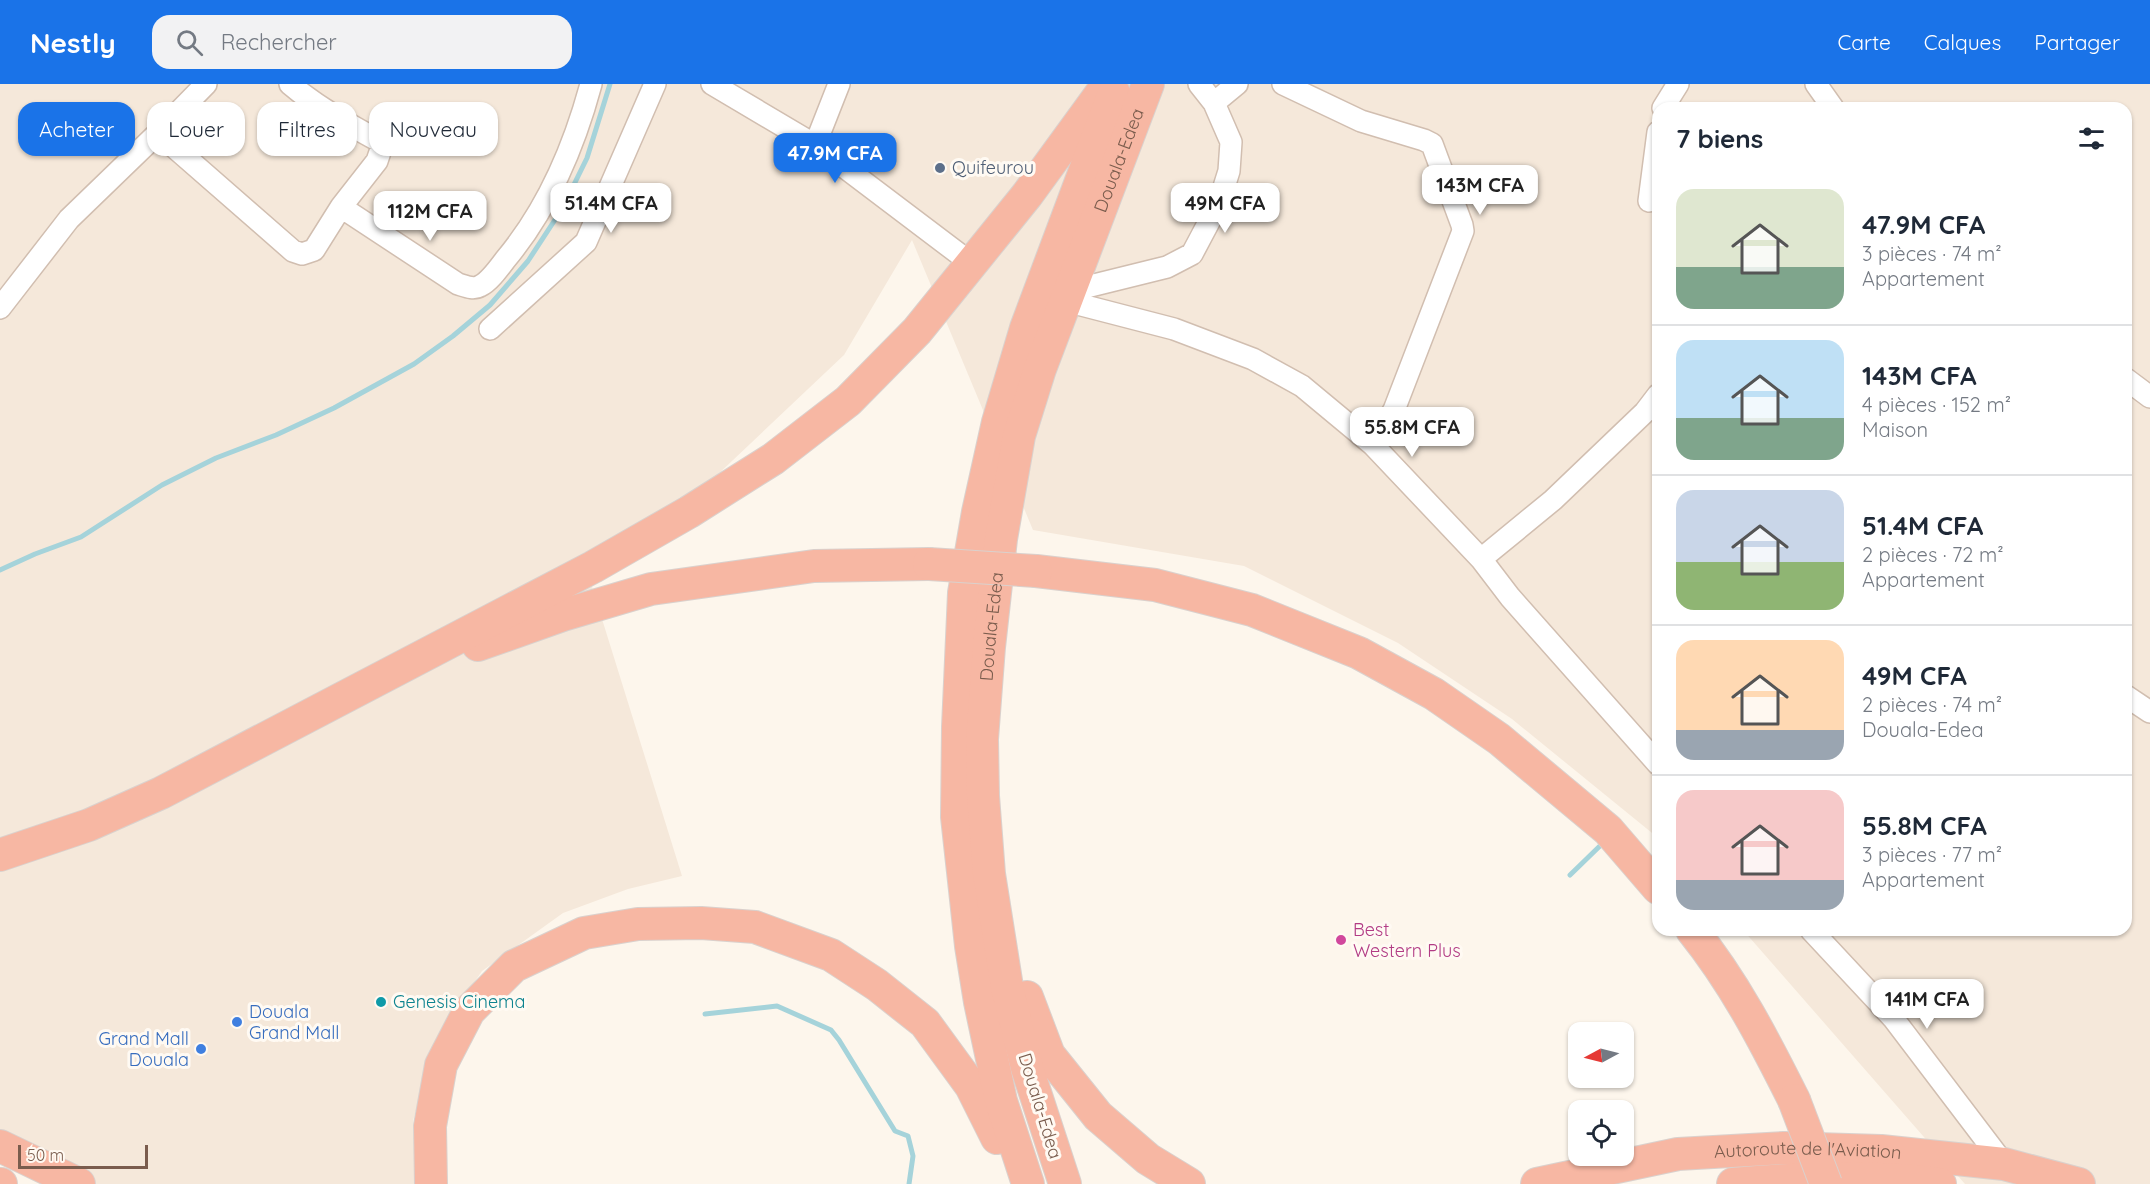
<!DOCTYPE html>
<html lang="fr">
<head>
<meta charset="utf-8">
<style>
	:root { --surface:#fff; --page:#f2f2f3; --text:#1f2937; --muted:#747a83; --line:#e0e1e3; --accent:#1a73e8 }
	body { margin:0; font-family:Quicksand,sans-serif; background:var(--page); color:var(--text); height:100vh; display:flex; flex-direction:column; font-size:22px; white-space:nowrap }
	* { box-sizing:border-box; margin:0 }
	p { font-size:20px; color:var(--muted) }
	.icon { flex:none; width:33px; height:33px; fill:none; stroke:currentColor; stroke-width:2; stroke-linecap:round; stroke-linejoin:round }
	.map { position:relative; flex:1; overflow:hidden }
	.drawer { position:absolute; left:1652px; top:18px; width:480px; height:834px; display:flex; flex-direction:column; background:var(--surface); border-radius:18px; box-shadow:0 2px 4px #0004 }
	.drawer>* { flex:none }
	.banner { position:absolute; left:18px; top:18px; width:570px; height:54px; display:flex; gap:12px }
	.needle { width:39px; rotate:263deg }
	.tools { position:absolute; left:1568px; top:938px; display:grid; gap:12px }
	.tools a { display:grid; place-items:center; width:66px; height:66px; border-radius:12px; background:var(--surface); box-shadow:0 2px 4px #0004; font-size:30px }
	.scale { position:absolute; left:18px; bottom:15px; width:130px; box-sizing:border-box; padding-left:6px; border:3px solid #7a5c4d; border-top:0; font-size:16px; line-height:21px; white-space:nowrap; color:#7a5c4d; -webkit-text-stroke:4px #fffaf3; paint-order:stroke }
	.price { position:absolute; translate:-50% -51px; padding:0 14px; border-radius:12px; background:#fff; color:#222; font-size:20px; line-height:39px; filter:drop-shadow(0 2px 3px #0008) }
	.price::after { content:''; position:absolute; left:50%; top:36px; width:18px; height:14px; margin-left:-9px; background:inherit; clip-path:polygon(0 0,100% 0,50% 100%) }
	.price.active { background:var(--accent); color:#fff }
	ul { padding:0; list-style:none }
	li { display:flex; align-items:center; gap:18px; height:150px; padding:0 24px }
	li+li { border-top:2px solid var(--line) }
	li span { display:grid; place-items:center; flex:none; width:168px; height:120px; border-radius:18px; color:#555 }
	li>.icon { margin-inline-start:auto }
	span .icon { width:72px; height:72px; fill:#fffc; stroke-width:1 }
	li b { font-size:26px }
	h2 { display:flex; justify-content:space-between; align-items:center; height:72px; padding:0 24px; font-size:26px }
	.pill { padding:0 21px; border-radius:18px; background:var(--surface); box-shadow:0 2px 4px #0004; font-size:21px; line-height:54px }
	.pill.active { background:var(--accent); color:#fff }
	header { display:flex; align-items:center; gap:36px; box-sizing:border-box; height:84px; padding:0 30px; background:var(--accent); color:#fff }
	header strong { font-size:28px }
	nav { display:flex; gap:33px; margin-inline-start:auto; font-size:21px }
	.search { width:420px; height:54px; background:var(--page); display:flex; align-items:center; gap:15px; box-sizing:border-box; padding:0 21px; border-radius:18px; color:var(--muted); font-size:22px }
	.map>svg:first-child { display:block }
	.residential { fill:#f5e8da }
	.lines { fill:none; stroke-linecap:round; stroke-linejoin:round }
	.stream { stroke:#a5d3da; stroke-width:5 }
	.minor-casing { stroke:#d1beb0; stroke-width:24 }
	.highway-casing { stroke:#dad1cd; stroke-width:34 }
	.minor { stroke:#fff; stroke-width:21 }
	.highway { stroke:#f7b7a3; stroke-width:32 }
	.highway-bridge-casing { stroke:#dad1cd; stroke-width:34; stroke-linecap:butt }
	.highway-bridge { stroke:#f7b7a3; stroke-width:32 }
	.service-dot { fill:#5c6f8a; stroke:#fffaf3; stroke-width:2 }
	.hotel-dot { fill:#d1479c; stroke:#fffaf3; stroke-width:2 }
	.culture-dot { fill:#0f9aa8; stroke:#fffaf3; stroke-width:2 }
	.shop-dot { fill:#3f7fe0; stroke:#fffaf3; stroke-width:2 }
	.labels { text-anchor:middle; stroke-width:6; stroke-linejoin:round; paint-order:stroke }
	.street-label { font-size:18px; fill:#7a5c4d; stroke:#fffaf3 }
	.service-label { font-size:18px; fill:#4e5e75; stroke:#fffaf3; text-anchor:start }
	.hotel-label { font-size:18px; fill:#b23c85; stroke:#fffaf3; text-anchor:start }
	.culture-label { font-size:18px; fill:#0d838f; stroke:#fffaf3; text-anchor:start }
	.shop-label { font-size:18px; fill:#366cbe; stroke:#fffaf3; text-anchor:start }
</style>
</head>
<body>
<header>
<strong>Nestly</strong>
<div class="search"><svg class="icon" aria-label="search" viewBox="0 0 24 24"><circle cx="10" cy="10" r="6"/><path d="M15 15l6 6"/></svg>Rechercher</div>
<nav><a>Carte</a><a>Calques</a><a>Partager</a></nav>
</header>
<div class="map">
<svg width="2150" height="1100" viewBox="0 0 2150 1100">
	<rect width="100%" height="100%" fill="#fdf6ec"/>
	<path class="residential" d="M0,0h2150v1100h-185l-222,-254h383v-822h-468l-1,729 -145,-118 -114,-76 -154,-77 -211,-36 -121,-290 -68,115 -130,123 -131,80 99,318 -54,13 -65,24 -81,58 -32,47 -23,52 -14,51 5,63h-328l-90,-41z"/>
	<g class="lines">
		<path class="stream" d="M0,486l35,-16 46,-17 81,-52 54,-27 60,-23 58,-27 80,-44 39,-28 37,-31 38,-44 34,-52 25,-51 23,-74
			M1570,791l34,-33
			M705,930l72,-8 54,24 8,10 56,91 13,5 5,20 -4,28"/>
		<g class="minor-casing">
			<path id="minor" d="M290,0c27,23 58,40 89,57l2,8 -4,12 -36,46 117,77c7,2 15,6 22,2 9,-4 19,-18 25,-26 42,-50 69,-113 86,-176
				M712,0l103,61 156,118
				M1283,0l78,37 63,19 8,4 30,81 1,6 -69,179 -21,35
				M1816,0l17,24
				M1214,19l23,-19
				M1663,24l15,-24
				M158,49l135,118 9,3 12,-4 27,-43
				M815,61l24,-61
				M1649,117l9,-69
				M1070,207l97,-24 25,-13 27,-51 10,-32 2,-29 -17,-39 -15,-19
				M1066,217l108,28 79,30 49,27 71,59 108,114 29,38 148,167
				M0,224l69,-89 89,-86 48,-49
				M490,245l96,-87 69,-158
				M2126,295l24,18
				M1481,475l72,-59 92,-88 13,-17
				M2126,612l24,16
				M1811,846l82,88 111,146"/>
		</g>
		<g class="highway-casing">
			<g id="highway">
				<path d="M1036,487l119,14 97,25 107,43 75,41 65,45 109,91 50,58"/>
				<path d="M478,561l85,-30 88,-26 163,-23 115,-2"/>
				<path d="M0,771l89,-30 72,-32 432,-226 96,-55 84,-53 75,-58 69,-70 110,-136 81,-111"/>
				<path d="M1692,846c42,52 72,110 102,170"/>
				<path d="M1027,913l22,58 49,61 50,43 41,25"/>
				<path d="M0,1062l79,38"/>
				<path d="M0,1100h1"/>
				<path d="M431,1100l-1,-58 11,-61 28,-54 45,-45 70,-33 54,-9 63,-1 54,4 76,28 46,30 48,38 46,63 26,52"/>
				<path d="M1028,1100l-27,-83 -21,-99 -9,-56 -6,-56 -8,-73 1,-90 6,-134 14,-81 20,-90 28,-94 88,-235"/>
				<path id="s1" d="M1065,1100l-38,-116 -20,-81 -18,-113 -6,-78 -1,-57 7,-92 12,-108 18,-103 21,-67 108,-285"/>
				<path id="s2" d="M1537,1100l141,-30 106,-6 97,3 123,13 75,20"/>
				<path d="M1733,1100c69,-6 138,-9 207,0"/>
			</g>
		</g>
		<use href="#minor" class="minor"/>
		<use href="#highway" class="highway"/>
		<g class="highway-bridge-casing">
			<path id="highway-bridge" d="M929,480l107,7
				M1794,1016l32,84"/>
		</g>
		<use href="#highway-bridge" class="highway-bridge"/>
	</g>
	<circle class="service-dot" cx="940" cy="84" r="6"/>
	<circle class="hotel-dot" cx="1341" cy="856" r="6"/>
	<circle class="culture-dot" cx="381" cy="918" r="6"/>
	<g class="shop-dot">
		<circle cx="237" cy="938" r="6"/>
		<circle cx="201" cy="965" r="6"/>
	</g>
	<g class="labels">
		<g class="street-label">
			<text dy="6" stroke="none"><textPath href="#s1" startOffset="1054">Douala-Edea</textPath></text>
			<text dy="6" stroke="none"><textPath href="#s1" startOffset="568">Douala-Edea</textPath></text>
			<text transform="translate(1040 1022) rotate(73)" y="6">Douala-Edea</text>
			<text dy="6" stroke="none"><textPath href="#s2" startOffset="274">Autoroute de l'Aviation</textPath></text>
		</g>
		<g class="service-label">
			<text x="952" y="90">Quifeurou</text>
		</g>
		<g class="hotel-label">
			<text x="1353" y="852">Best<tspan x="1353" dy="21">Western Plus</tspan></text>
		</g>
		<g class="culture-label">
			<text x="393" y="924">Genesis Cinema</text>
		</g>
		<g class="shop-label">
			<text x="249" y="934">Douala<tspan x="249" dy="21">Grand Mall</tspan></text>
			<text x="189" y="961" text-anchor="end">Grand Mall<tspan x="189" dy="21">Douala</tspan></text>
		</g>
	</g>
</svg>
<div class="tools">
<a><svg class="needle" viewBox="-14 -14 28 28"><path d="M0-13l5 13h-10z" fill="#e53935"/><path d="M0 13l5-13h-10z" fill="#747a83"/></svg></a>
<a><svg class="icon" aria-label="locate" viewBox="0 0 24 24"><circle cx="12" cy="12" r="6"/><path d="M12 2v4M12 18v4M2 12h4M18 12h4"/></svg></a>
</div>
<div class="scale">50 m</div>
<b class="price active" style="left:835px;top:100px">47.9M CFA</b>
<b class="price" style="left:1480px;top:132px">143M CFA</b>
<b class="price" style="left:611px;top:150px">51.4M CFA</b>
<b class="price" style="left:1225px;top:150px">49M CFA</b>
<b class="price" style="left:430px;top:158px">112M CFA</b>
<b class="price" style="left:1412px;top:374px">55.8M CFA</b>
<b class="price" style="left:1927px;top:946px">141M CFA</b>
<div class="banner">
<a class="pill active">Acheter</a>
<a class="pill">Louer</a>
<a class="pill">Filtres</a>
<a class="pill">Nouveau</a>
</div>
<section class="drawer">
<h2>7 biens<svg class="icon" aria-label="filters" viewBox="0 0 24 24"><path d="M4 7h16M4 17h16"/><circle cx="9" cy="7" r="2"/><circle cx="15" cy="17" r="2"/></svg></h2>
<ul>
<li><span style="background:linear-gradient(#dfe7d0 65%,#7fa58c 0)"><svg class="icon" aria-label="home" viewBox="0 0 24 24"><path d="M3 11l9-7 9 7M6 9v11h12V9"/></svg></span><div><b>47.9M CFA</b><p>3 pièces · 74 m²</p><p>Appartement</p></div></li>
<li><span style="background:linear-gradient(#bfe0f5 65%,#7fa58c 0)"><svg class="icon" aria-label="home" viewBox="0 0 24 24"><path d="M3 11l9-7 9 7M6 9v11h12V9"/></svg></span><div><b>143M CFA</b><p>4 pièces · 152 m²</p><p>Maison</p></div></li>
<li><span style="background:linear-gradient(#c9d6e8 60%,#8fb573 0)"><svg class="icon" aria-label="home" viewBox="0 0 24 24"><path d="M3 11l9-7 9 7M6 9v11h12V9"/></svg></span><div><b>51.4M CFA</b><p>2 pièces · 72 m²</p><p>Appartement</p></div></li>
<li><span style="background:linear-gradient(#ffd9b3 75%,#9aa5b1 0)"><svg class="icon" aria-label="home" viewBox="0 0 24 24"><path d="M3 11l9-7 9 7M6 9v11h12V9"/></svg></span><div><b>49M CFA</b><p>2 pièces · 74 m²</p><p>Douala-Edea</p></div></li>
<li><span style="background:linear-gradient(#f6c9c9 75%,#9aa5b1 0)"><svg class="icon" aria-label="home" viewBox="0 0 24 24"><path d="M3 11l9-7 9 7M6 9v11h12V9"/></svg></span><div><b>55.8M CFA</b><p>3 pièces · 77 m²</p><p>Appartement</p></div></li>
</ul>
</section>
</div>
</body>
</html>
